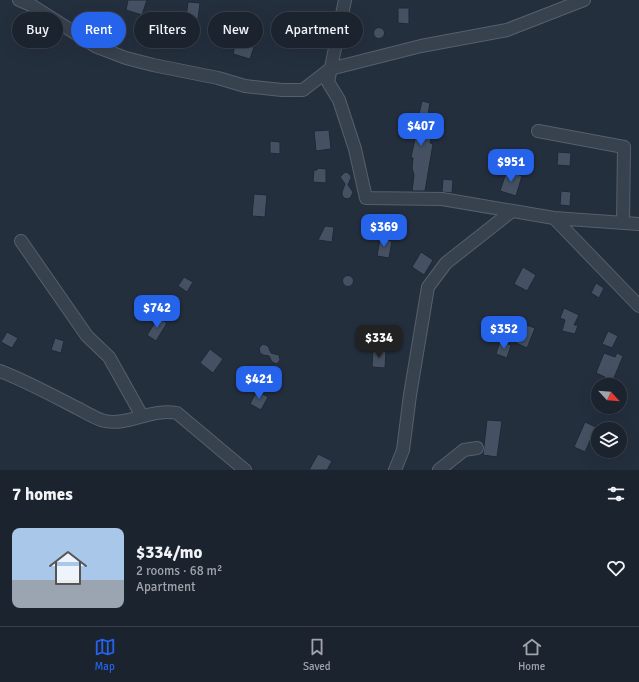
<!DOCTYPE html>
<html lang="en">
<head>
<meta charset="utf-8">
<style>
	:root { --surface:#1b232e; --page:#282f3a; --text:#f1f3f6; --muted:#a0a4aa; --line:#39404a; --accent:#2563eb }
	body { margin:0; font-family:Signika,sans-serif; background:var(--page); color:var(--text); height:100vh; display:flex; flex-direction:column; font-size:15px; white-space:nowrap }
	* { box-sizing:border-box; margin:0 }
	p { font-size:13px; color:var(--muted) }
	.icon { flex:none; width:22px; height:22px; fill:none; stroke:currentColor; stroke-width:2; stroke-linecap:round; stroke-linejoin:round }
	.map { position:relative; height:470px; overflow:hidden }
	.panel { display:flex; flex-direction:column; background:var(--surface); flex:1 }
	.panel>* { flex:none }
	.guide { position:absolute; left:12px; top:12px; width:400px; height:36px; display:flex; gap:8px }
	.needle { width:26px; rotate:116deg }
	.fabs { position:absolute; left:591px; top:378px; display:grid; gap:8px }
	.fabs a { display:grid; place-items:center; width:36px; height:36px; border-radius:50%; background:var(--surface); box-shadow:0 4px 16px #0002,0 0 0 1px var(--line); font-size:20px }
	.price { position:absolute; translate:-50% -34px; padding:0 9px; border-radius:8px; background:var(--accent); color:#fff; font-size:13px; line-height:26px; filter:drop-shadow(0 1px 2px #0008) }
	.price::after { content:''; position:absolute; left:50%; top:24px; width:12px; height:9px; margin-left:-6px; background:inherit; clip-path:polygon(0 0,100% 0,50% 100%) }
	.price.active { background:#222; color:#fff }
	ul { padding:0; list-style:none }
	li { display:flex; align-items:center; gap:12px; height:100px; padding:0 12px }
	li span { display:grid; place-items:center; flex:none; width:112px; height:80px; border-radius:8px; color:#555 }
	li>.icon { margin-inline-start:auto }
	span .icon { width:48px; height:48px; fill:#fffc; stroke-width:1 }
	li b { font-size:17px }
	h2 { display:flex; justify-content:space-between; align-items:center; height:48px; padding:0 12px; font-size:17px }
	.pill { padding:0 14px; border-radius:18px; background:var(--surface); box-shadow:0 4px 16px #0002,0 0 0 1px var(--line); font-size:14px; line-height:36px }
	.pill.active { background:var(--accent); color:#fff }
	.menu { display:flex; justify-content:space-around; align-items:center; height:56px; border-top:1px solid var(--line); background:var(--surface); font-size:11px; color:var(--muted) }
	.menu a { display:grid; justify-items:center; gap:2px }
	.menu .active { color:var(--accent) }
	.map>svg:first-child { display:block }
	.building { fill:#455162; stroke:#1f2835 }
	.lines { fill:none; stroke-linecap:round; stroke-linejoin:round }
	.minor-casing { stroke:#565f6c; stroke-width:14 }
	.minor { stroke:#38414e; stroke-width:12 }
</style>
</head>
<body>
<div class="map">
<svg width="639" height="470" viewBox="0 0 639 470">
	<rect width="100%" height="100%" fill="#242f3e"/>
	<path class="building" d="M128,0h19l-5,15 -16,-5z
		M188,2l12,1 -2,16 -12,-1z
		M398,8h11v16l-11,-1z
		M300,20l13,3 -1,2 8,3 -6,22 -24,-7 2,-9 4,1z
		M373.5 33a5.5 5.5 0 1 1 11 0a5.5 5.5 0 1 1-11 0Z
		M236,42l18,5 -4,12 -17,-5z
		M422,101l8,2 -3,17 7,1 -4,22 3,1 -8,47h-13l2,-16 -2,-7 1,-10 -2,-1 5,-22h-1l1,-5 -12,2 -4,-7 6,-4 10,6z
		M329,130l2,19 -15,2 -2,-20z
		M270,141l10,1v12l-10,-1z
		M558,152l13,1 -1,13 -13,-1z
		M317,168l9,1v14l-13,-1 1,-12h3z
		M507,170l15,6 -6,20 -16,-5z
		M346,172l2,1 3,3v2l-3,7 5,7 -2,5 -3,2 -4,-1 -2,-3v-3l3,-8 -5,-7 4,-4z
		M443,179l10,1 -1,13 -10,-1z
		M561,191l10,1 -1,14 -10,-1z
		M254,194l13,1 -2,22 -13,-1z
		M325,226l9,1 -2,15 -14,-2z
		M380,239l12,2 -3,17 -12,-2z
		M421,252l12,8 -9,15 -12,-8z
		M523,267l13,8 -9,16 -13,-7z
		M342.5 281a5.5 5.5 0 1 1 11 0a5.5 5.5 0 1 1-11 0Z
		M184,277l9,5 -6,10 -9,-6z
		M596,283l8,5 -5,10 -8,-5z
		M564,308l15,7 -5,10h4l-3,9 -13,-3 3,-11 -5,-2z
		M158,318l9,5 -11,18 -9,-6z
		M524,324l11,4 -8,20 -11,-5z
		M608,331l10,5 -6,12 -10,-4z
		M7,332l11,6 -6,10 -11,-6z
		M55,338l9,3 -3,12 -10,-3z
		M500,341l11,4 -4,13 -11,-4z
		M263,344l5,2 3,7 8,2 1,5 -3,4 -5,-2 -3,-6 -6,-1 -3,-2 -1,-5z
		M210,349l13,10 -10,14 -13,-10z
		M373,351h13l-1,17 -13,-1z
		M604,353l11,4 2,-4 6,3 -12,29h-10l4,-8 -9,-4z
		M257,391l11,6 -7,13 -11,-6z
		M487,420l15,1 -5,36 -14,-2z
		M585,422l11,5 -11,25 -11,-5z
		M318,454l14,7 -5,9h-18z"/>
	<g class="lines">
		<g class="minor-casing">
			<path id="minor" d="M19,0l12,5 66,42 29,11 27,7 65,13 27,8 37,4h21l27,-21 91,-23 86,-16 77,-30
				M345,0l-17,82 11,18 16,49 11,49 76,1 112,19 85,6
				M538,131l86,16 -1,76
				M554,218l85,88
				M21,241l66,95 22,21 33,59
				M0,371c26,10 50,23 75,36 9,4 20,12 30,14 22,5 47,-13 72,-8l68,57
				M395,470l8,-20 7,-55 18,-108 18,-24 66,-52
				M439,470l25,-20 13,-2"/>
		</g>
		<use href="#minor" class="minor"/>
	</g>
</svg>
<div class="fabs">
<a><svg class="needle" viewBox="-14 -14 28 28"><path d="M0-13l5 13h-10z" fill="#e53935"/><path d="M0 13l5-13h-10z" fill="#a0a4aa"/></svg></a>
<a><svg class="icon" aria-label="layers" viewBox="0 0 24 24"><path d="M12 4l9 5-9 5-9-5zM3 14l9 5 9-5"/></svg></a>
</div>
<b class="price" style="left:421px;top:147px">$407</b>
<b class="price" style="left:511px;top:183px">$951</b>
<b class="price" style="left:384px;top:248px">$369</b>
<b class="price" style="left:157px;top:329px">$742</b>
<b class="price" style="left:504px;top:350px">$352</b>
<b class="price active" style="left:379px;top:359px">$334</b>
<b class="price" style="left:259px;top:400px">$421</b>
<div class="guide">
<a class="pill">Buy</a>
<a class="pill active">Rent</a>
<a class="pill">Filters</a>
<a class="pill">New</a>
<a class="pill">Apartment</a>
</div>
</div>
<section class="panel">
<h2>7 homes<svg class="icon" aria-label="filters" viewBox="0 0 24 24"><path d="M4 7h16M4 17h16"/><circle cx="9" cy="7" r="2"/><circle cx="15" cy="17" r="2"/></svg></h2>
<ul>
<li><span style="background:linear-gradient(#a9c7e8 65%,#9aa5b1 0)"><svg class="icon" aria-label="home" viewBox="0 0 24 24"><path d="M3 11l9-7 9 7M6 9v11h12V9"/></svg></span><div><b>$334/mo</b><p>2 rooms · 68 m²</p><p>Apartment</p></div><svg class="icon" aria-label="heart" viewBox="0 0 24 24"><path d="M12 20l-8-8c-3-5 5-10 8-4 3-6 11-1 8 4z"/></svg></li>
</ul>
</section>
<nav class="menu">
<a class="active"><svg class="icon" aria-label="map" viewBox="0 0 24 24"><path d="M3 6l6-2 6 2 6-2v14l-6 2-6-2-6 2zM9 4v14M15 6v14"/></svg>Map</a>
<a><svg class="icon" aria-label="saved" viewBox="0 0 24 24"><path d="M7 4h10v16l-5-4-5 4z"/></svg>Saved</a>
<a><svg class="icon" aria-label="home" viewBox="0 0 24 24"><path d="M3 11l9-7 9 7M6 9v11h12V9"/></svg>Home</a>
</nav>
</body>
</html>
